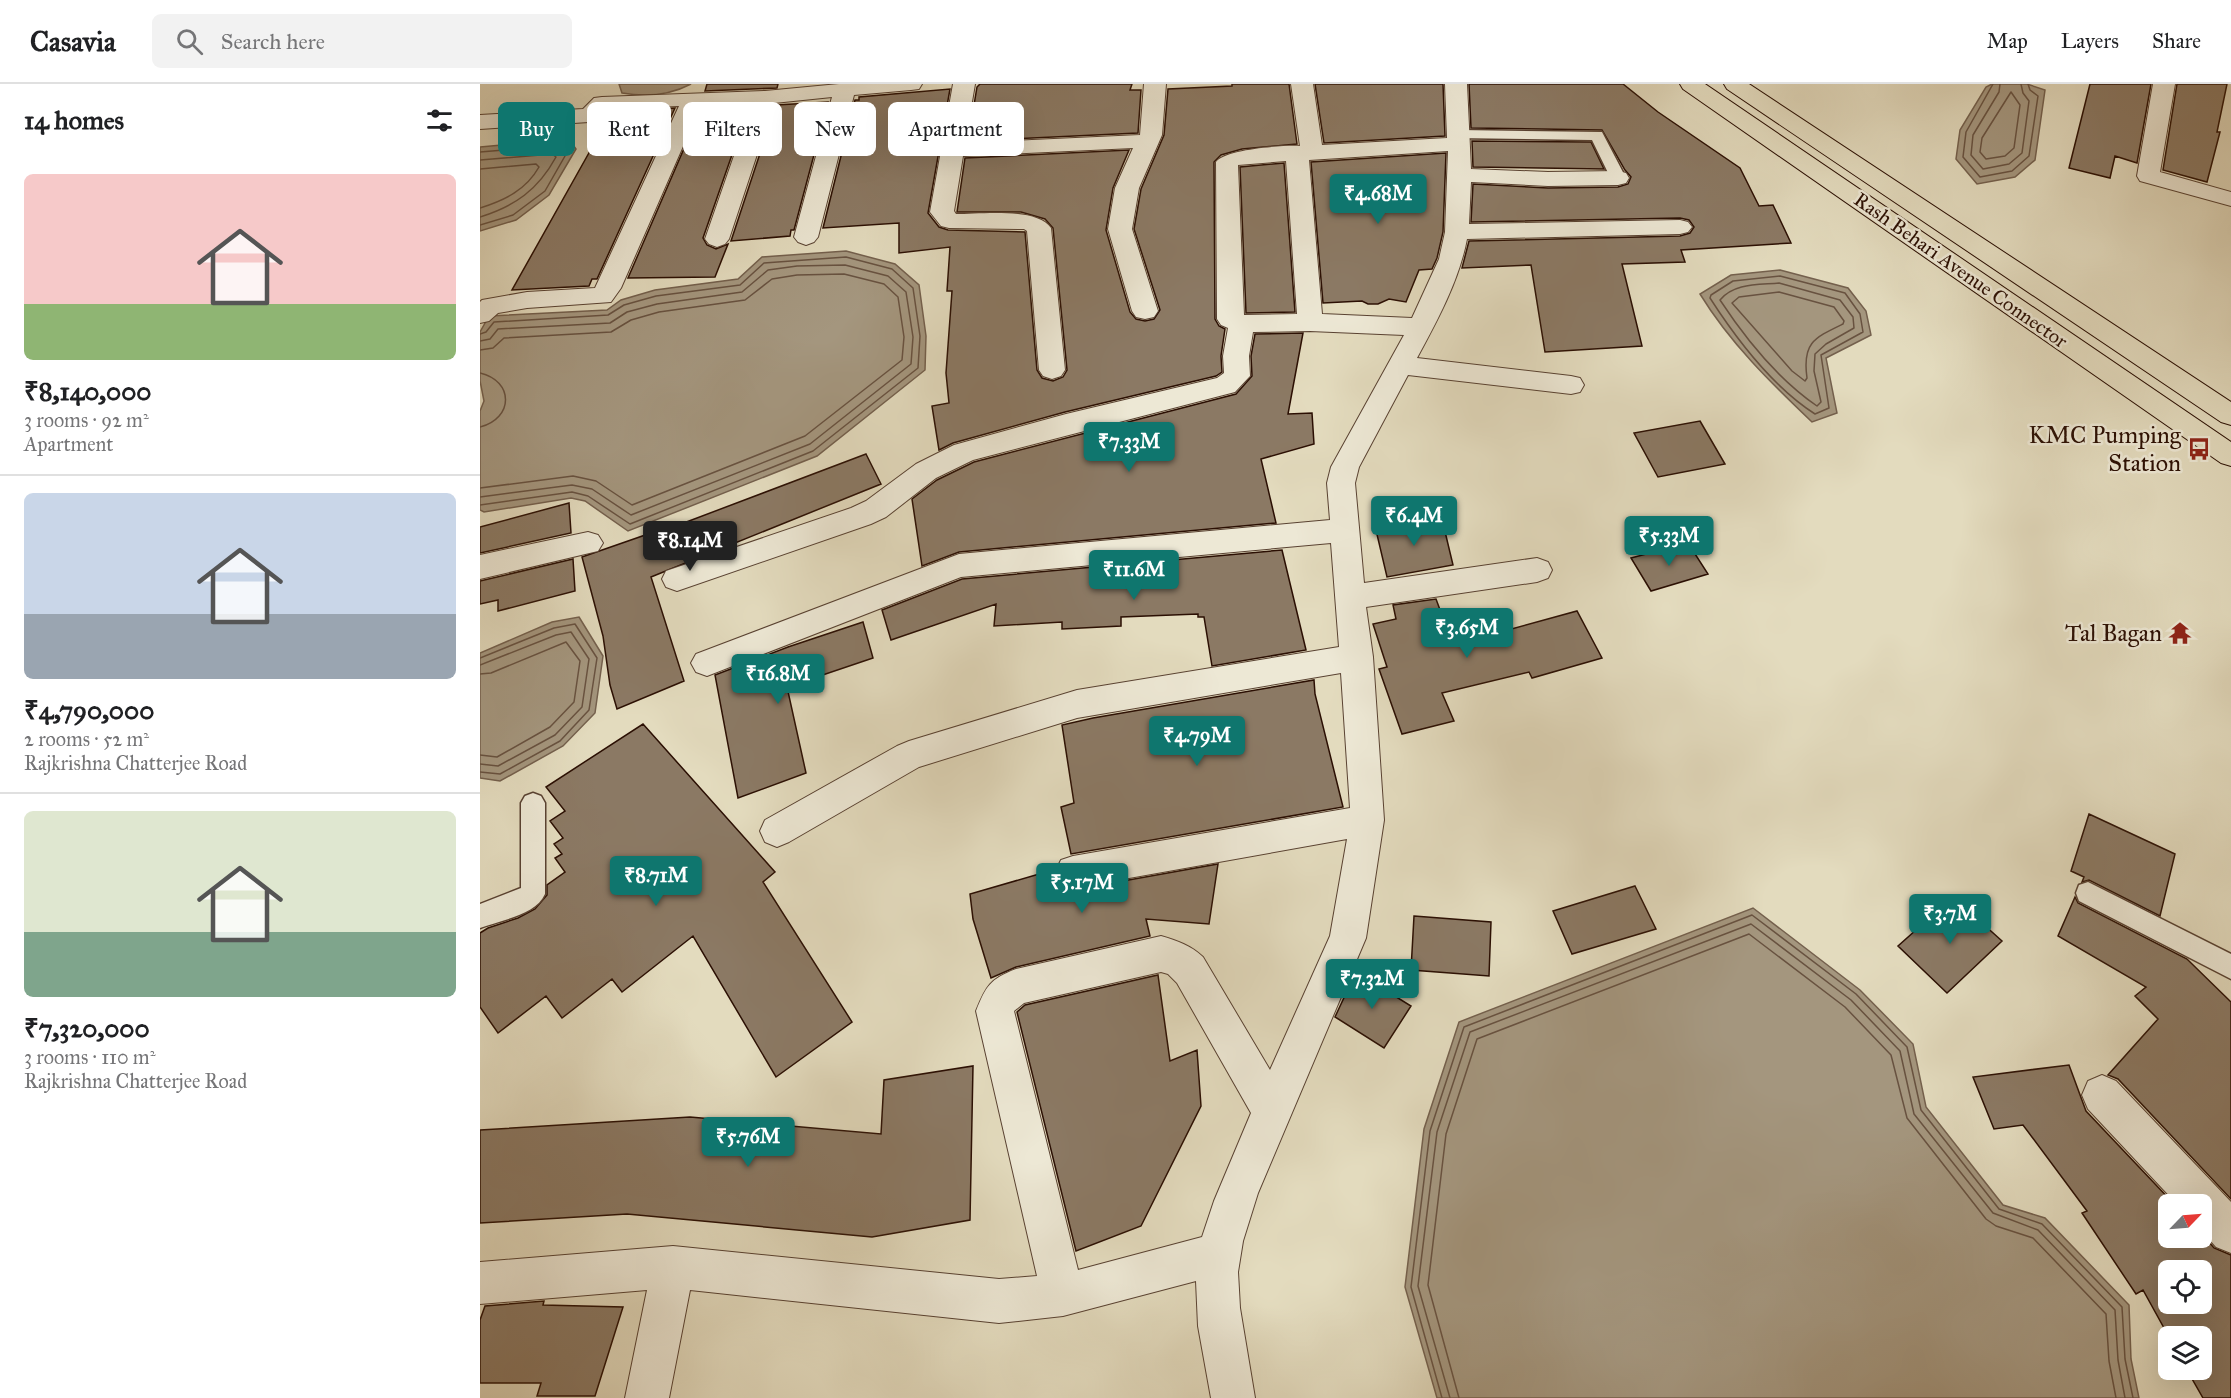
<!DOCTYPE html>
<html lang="en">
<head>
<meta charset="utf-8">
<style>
	:root { --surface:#fff; --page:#f2f2f2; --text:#202124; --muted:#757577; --line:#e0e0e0; --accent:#0f766e }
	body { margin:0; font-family:"IM FELL Great Primer",serif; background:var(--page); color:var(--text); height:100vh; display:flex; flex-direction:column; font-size:22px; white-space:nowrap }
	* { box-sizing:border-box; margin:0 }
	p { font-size:20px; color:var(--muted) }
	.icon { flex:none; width:33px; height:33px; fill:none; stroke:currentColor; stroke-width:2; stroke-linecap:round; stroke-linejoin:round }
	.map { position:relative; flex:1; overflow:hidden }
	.sheet { display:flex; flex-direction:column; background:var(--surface); width:480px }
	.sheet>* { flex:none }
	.top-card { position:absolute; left:18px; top:18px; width:570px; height:54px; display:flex; gap:12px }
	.needle { width:39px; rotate:65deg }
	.controls { position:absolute; left:1678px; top:1110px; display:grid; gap:12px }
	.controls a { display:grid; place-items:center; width:54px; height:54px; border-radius:9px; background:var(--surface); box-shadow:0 6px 24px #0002; font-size:30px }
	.price { position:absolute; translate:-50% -51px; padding:0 14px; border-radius:6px; background:var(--accent); color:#fff; font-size:20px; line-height:39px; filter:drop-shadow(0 2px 3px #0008) }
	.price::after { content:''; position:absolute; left:50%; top:36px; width:18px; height:14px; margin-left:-9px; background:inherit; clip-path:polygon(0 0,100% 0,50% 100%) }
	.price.current { background:#222; color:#fff }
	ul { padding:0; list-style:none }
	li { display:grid; align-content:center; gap:12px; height:318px; padding:0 24px }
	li+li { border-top:2px solid var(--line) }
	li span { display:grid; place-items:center; height:186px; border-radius:9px; color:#555 }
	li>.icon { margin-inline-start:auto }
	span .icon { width:108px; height:108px; fill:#fffc; stroke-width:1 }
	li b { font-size:26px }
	h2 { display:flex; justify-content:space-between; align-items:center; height:72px; padding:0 24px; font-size:26px }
	.pill { padding:0 21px; border-radius:9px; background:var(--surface); box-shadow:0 6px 24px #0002; font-size:21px; line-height:54px }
	.pill.current { background:var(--accent); color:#fff }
	header { display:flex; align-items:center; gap:36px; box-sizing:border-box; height:84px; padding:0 30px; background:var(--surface); border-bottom:2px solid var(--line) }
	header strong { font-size:28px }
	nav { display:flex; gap:33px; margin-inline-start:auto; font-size:21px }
	.search { width:420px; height:54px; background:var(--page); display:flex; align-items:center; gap:15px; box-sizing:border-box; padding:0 21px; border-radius:9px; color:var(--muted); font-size:22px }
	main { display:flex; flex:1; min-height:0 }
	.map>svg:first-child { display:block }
	.water { fill:#a4967e; stroke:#74604d; stroke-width:1.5 }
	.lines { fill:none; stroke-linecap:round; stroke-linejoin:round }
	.shore { stroke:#685240; stroke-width:1.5 }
	.building { fill:#8b7964; stroke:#2b0f03; stroke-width:1.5; fill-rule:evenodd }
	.lane-casing { stroke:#594232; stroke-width:3 }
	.street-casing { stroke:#594232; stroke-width:2 }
	.primary-casing { stroke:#2b0f03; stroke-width:2 }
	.lane { fill:#ede8d5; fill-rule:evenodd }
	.street { fill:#ede8d5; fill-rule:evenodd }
	.primary { fill:#e3dbbe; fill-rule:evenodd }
	.labels { text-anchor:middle; stroke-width:5; stroke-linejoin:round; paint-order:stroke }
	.far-street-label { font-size:20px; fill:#2b0f03; stroke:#ede8d5 }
	.poi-label { font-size:24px; fill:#2b0f03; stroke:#ede8d5; text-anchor:end }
</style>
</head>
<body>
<header>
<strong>Casavia</strong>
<div class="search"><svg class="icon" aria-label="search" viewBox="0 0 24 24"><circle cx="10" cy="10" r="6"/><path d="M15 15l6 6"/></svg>Search here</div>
<nav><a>Map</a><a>Layers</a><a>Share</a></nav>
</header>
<main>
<section class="sheet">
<h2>14 homes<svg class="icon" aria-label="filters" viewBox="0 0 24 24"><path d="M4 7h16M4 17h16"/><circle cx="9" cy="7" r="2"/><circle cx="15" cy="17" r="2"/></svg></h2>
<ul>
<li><span style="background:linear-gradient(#f6c9c9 70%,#8fb573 0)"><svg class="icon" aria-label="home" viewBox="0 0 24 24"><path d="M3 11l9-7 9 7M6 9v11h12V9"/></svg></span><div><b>₹8,140,000</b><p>3 rooms · 92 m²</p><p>Apartment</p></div></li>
<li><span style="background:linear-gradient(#c9d6e8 65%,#9aa5b1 0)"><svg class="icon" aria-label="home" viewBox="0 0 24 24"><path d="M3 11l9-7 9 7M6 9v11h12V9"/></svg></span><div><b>₹4,790,000</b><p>2 rooms · 52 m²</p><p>Rajkrishna Chatterjee Road</p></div></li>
<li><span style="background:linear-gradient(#dfe7d0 65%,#7fa58c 0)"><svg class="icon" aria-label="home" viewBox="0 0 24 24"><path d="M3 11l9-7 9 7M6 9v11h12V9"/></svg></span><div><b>₹7,320,000</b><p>3 rooms · 110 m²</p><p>Rajkrishna Chatterjee Road</p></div></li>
</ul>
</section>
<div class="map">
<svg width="1751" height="1314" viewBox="0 0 1751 1314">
	<rect width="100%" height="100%" fill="#e3dbbe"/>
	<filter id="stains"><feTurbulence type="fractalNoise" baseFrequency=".00333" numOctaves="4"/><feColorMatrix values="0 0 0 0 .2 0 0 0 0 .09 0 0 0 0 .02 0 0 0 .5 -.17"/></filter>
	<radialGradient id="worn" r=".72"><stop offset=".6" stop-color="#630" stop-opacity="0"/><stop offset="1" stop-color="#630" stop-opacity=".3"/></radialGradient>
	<path class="water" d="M139,0h72c-21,11 -46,13 -69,9z
		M1512,0h35l18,6 -10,70 -20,17 -38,7 -21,-25 4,-29 26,-43z
		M89,55l7,10 -27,46 -33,25 -36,11v-84z
		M366,167l49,13 24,21 7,51 -1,34 -108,86 -189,75 -43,-30 -14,-3 -87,14 -4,-2v-99l4,-10 -4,-20v-49l9,-16 118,-6 14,-10 34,-10 83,-11 24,-22z
		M1300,186l68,18 18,23 5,24 -45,23 11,55 -25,9c-41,-39 -82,-79 -112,-128l31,-19z
		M99,533l24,39 -8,57 -32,33 -63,35 -20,-3v-125l72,-31z
		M1273,824l107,82 53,54 13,63 77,98 42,13 84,87 2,54 8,39h-702l-32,-111 19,-158 35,-107z"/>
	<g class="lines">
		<path class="shore" d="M1513,0l-27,48 -3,25 17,20 32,-6 17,-15 9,-60 -8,-6 -2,-6
			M1520,0l-1,8 -26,43 -2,20 12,14 26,-5 13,-11 7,-52 -6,-8 -2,-9
			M1531,8l9,13 -6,43 -9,8 -19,3 -6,-7 2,-14z
			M0,68l85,-7 4,4 -24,42 -32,24 -33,10
			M0,76l72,-6 4,3c-18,33 -41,49 -76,60
			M0,85l56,-5 3,3c-13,23 -34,33 -59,41
			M1300,192l65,17 15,21 3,18 -42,23 8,53 -14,6c-42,-27 -78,-74 -105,-116l1,-3 22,-14z
			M1299,199l61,17 13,17 1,11 -28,16 -11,10 -1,17 7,31 -4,4c-38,-26 -72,-68 -97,-106 14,-17 38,-15 59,-17z
			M1299,208l55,15 10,14 -1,3c-29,14 -41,19 -36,54l-2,3 -13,-10 -60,-68 7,-6z
			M0,250l6,-2 8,-10 114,-7 16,-10 32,-9 84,-11 24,-22 82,-6 46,12 21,19 7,48 -2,32 -105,83 -183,73 -42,-28 -16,-4 -92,13
			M0,257l10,-2 8,-10 112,-6 17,-11 30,-8 85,-12 26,-22 29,-4 48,-1 43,11 18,16 7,45 -2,27 -101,80 -179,71 -39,-26 -20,-4 -92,12
			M0,266l13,-2 11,-10 107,-6 20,-12 28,-8 86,-12 27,-21 25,-4 47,-1 40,10 14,13 6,40 -2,23 -97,76 -173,69 -36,-24 -23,-5 -93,12
			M0,289c34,8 34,45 0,54
			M0,574l74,-30 21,-4 22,34 -8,52 -29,31 -60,33 -20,-2
			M0,581l76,-30 15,-3 18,27 -7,48 -27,28 -57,31 -18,-2
			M0,590l11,-1 75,-31 14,19 -6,41 -24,25 -53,30 -17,-2
			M962,1314l-31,-111 19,-156 34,-104 288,-112 104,79 51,53 14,63 78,99 43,15 80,83 3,52 8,39
			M970,1314l-32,-112 19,-154 33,-100 281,-108 100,76 49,51 14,63 79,99 45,17 77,80 3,50 7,38
			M979,1314l-31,-113 18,-151 31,-95 272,-105 96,73 46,48 16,63 79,101 10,7 37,12 73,76 3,47 7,37"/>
	</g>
	<path class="building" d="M227,0h71l-1,4 -72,3z
		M500,0h152l-2,6h11l-3,43 -170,8 9,-54z
		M752,0h57l8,60 -55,5 -21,6 -7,7 1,157 4,7 6,3 -4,27 1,16 -6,4 -151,36 -112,31 -14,7 -7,-44 17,-3 -3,-30 6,-82h-5l3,-44 -51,6v-30l-76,5 32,-128h4v-3l91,-8 -22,124 11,14 9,3 77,2 12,138 5,8 11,3 10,-4 4,-7 -14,-142 -8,-9 -24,-7h-64l8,-54 164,-8 -16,38 -7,42 24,82 6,7 9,2 9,-2 6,-9 -26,-81 7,-40 23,-54 4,-46 64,-3z
		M835,0h128l2,52 -121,7z
		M989,0h154l35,28 82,56 19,38 14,-1 18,38 -110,7 4,12 -63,2 20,82 -97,6 -14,-87 -69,3 7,-27 211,-5 10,-3 4,-6 -5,-7 -9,-2 -209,4 2,-38 75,4 70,-1 10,-3 3,-7 -6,-7 -23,-40 -131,-2z
		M1610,0h61l-14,79 -22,-7 -5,22 -41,-10z
		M1697,0h50l-10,48h3l-13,50 -44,-12z
		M348,18l-34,128h-3l-1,6 -59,5 45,-136z
		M269,22l-46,132 4,7 9,4 12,-5 -13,33 -87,1 74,-171z
		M195,24l-78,171h-5l-3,7 -77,4 78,-139 12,-32 7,-8z
		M992,57l119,1 13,27 -131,-2z
		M966,69l-3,79 -6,26 -5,11 -13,1 -13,32 -17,-3 -11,5h-10l-6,-3 -39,2 -12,-141z
		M804,79l11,149 -49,1 -6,-146z
		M823,249l-15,81 24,-1 2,31 -53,15 15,64 -317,29 -37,14 -10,-67 25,-19 37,-18 262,-68 16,-18 -1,-20 4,-22z
		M1220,337l25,43 -67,13 -24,-44z
		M386,370l15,30 -230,93 33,104 -67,28 -7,-24 -7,-49 -21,-79 69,-24 1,2z
		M89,419l2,30 -91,20v-26z
		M962,435l11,46 -66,12 -12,-51z
		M1208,459l20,31 -57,17 -20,-33z
		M802,466l24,100 -94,16 -8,-49h-6v-3l-77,3v9l-59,3v-7l-68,4 2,-22 -105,36 -9,-30 80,-31z
		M93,475l2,32 -77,20v-11l-18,4v-23z
		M956,515l17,46 124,-34 25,47 -70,20 -3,-6 -87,21 12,28 -52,13 -23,-65 8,-2 -14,-43 23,-5 -3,-14z
		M383,538l10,36 -86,29 19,86 -68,25 -23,-123 73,-28z
		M834,596l1,14 28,113 -272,47 -10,-47 13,-4 -12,-78 31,-7z
		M163,640l132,148 -12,10 89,140 -76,55 -83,-141 -71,56 -10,-13 -50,39 -16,-22 -48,37 -18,-26v-74l8,-5 30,-10 17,-9 12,-14v-10l18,-13 -10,-14 7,-4 -8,-10 9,-6 -13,-17 15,-10 -19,-24z
		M1609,730l86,40 -15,62 -71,-36 -7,2 2,-5 -13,-6z
		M738,780l-9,60 -63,-5 4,17 -134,31 -25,11 -18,-59 -3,-25 83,-24 6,15 14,5z
		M1155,802l21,43 -84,25 -19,-43z
		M1473,813l49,44 -55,52 -49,-47z
		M1595,813l3,6 109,56 44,43v197l-113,-120 -10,-4 50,-56 -23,-23 11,-9 -88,-51z
		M934,832l77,6 -2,54 -78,-6z
		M876,888l55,34 -27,42 -49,-31z
		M678,891l12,86 27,-11 4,56 -60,120 -65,25 -59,-239 8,-7z
		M1589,981l17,46 88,93h-5v34h33v-4l12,14 17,7v143h-28l-16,-28h15v-34l-33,1 -26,-47 -7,4 -54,-81 5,-2 -64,-86 -29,4 -21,-52zM1689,1186h33v34h-33z
		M493,982l-3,154 -98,17 -245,-23 -147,9v-93l210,-13 191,17 3,-54z
		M64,1217l-1,4 80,2 -28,89h-58l4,-13h-61v-63l5,-14z"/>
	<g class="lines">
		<g class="lane-casing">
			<path id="lane" d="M979,46l143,2 24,46 -2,3h-12l-20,-41 -138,-2 -3,-3z
				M53,709l8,3 4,7v91c-9,21 -44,26 -65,34v-24l41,-16v-85l4,-7z
				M1608,798l143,72v25l-152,-78 -3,-8 3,-8z"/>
		</g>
		<g class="street-casing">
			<path id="street" d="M359,0h83l-3,5 -8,1 -57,5 -36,142 -4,5 -8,3 -8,-3 -4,-5 38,-140 -58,6 -45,136 -4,5 -8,3 -8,-3 -4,-5 47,-135 -51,1 -80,183 -10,14 -84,6 -29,5 -9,8 -9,2v-21l2,-2 45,-8 68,-4 84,-182 -71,3 -11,11 -8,2 -109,7v-14l103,-6 11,-11 8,-1 163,-6z
				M473,0h22l-10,59 175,-8 4,-51h22l-4,51 -23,53 -7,41 26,82 -4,6 -9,2 -9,-2 -4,-6 -24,-82 7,-41 18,-40 -170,8 -9,55 2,3c24,0 81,-7 95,14l14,142 -4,6 -9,3 -9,-3 -4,-6 -12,-139 -3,-2 -75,-1 -8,-2 -11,-14z
				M811,0h22l9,61 125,-7 -2,-54h22l4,85 77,3 70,-1 8,2 3,5 -3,5 -8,2 -70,1 -77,-4 -2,42 211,-4 8,2 4,5 -4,5 -8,2 -213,5c-8,42 -30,82 -50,119l154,18 9,2 4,7 -4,7 -9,2 -163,-19 -49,92 -4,16 9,100 173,-25 11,4 4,8 -4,8 -11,4 -171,25 7,50 11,163 -18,118 -108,255 -15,48 -5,31 2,36 15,90h-44l-13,-72 -2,-45 -133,35 -64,7 -309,-33 -21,108h-44l22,-108 -167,14v-42l193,-16 326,33 38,-3 -61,-265c10,-25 14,-32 40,-42l145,-33c17,5 29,9 42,21l67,113 60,-134 17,-97 -274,49 -12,-4 -6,-12 6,-12 12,-4 277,-48 -9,-135 -264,45 -158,49 -130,75 -12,5 -12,-5 -5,-11 5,-11 132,-74 12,-5 168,-51 262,-43 -8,-104 -370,34 -254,99 -11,-4 -5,-9 5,-9 263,-100 371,-34 -3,-37 4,-16 73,-132 -94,-4 -57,1 -4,24 1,20 -15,16 -262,68 -37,18 -50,39 -15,7 -194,67 -11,-4 -4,-8 4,-8 185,-63 15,-7 50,-37 38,-19 112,-31 151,-36 7,-5 -1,-17 5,-28 -7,-3 -4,-6 -1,-157c9,-13 68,-17 84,-16zM968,67l-3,81 -6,27 -27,59 -90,-4 -13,-154zM806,77l11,153 -53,1 -6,-150zM681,888l7,2 9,9 74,130 -37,88 -12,36 -124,33 -64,-259 10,-8z
				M1673,0h22l-15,88 71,20v14l-91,-25 -3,-5z
				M108,448l10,3 5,8 -5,8 -118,28v-24z
				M1622,991l14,6 115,121v51l-15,-6 -14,-16v-27h-25l-89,-95 -6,-14 6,-14z"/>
		</g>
		<g class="primary-casing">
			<path id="primary" d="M1200,0h25l526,358v24l-10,-3 -538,-374z
				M1244,0h25l482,318v23l-10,-3 -494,-333z"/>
		</g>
		<use href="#lane" class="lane"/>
		<use href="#street" class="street"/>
		<use href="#primary" class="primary"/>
	</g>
	<defs>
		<g id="bus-bare" transform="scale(1.8)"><path d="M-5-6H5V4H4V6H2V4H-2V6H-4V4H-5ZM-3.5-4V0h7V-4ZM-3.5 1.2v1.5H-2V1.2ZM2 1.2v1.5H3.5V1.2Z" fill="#8f2418" stroke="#ede8d5" stroke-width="2.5" paint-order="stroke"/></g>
		<g id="temple-bare" transform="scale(1.8)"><path d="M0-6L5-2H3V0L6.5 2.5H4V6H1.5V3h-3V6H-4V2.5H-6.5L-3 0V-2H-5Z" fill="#8f2418" stroke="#ede8d5" stroke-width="2.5" paint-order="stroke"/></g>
	</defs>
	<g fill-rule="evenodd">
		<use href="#bus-bare" x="1719" y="365"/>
		<use href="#temple-bare" x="1700" y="549"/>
	</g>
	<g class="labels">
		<g class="far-street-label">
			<text transform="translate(1481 186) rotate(35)" y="7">Rash Behari Avenue Connector</text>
		</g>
		<g class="poi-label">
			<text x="1701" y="359">KMC Pumping<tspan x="1701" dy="28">Station</tspan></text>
			<text x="1682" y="557">Tal Bagan</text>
		</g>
	</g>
	<rect width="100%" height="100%" filter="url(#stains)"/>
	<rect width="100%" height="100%" fill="url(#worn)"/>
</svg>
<div class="controls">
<a><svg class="needle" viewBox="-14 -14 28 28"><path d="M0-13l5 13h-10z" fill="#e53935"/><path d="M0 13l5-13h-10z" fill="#757577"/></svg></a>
<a><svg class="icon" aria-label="locate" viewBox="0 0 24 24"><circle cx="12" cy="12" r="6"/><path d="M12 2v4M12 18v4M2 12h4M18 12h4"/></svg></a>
<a><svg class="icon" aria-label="layers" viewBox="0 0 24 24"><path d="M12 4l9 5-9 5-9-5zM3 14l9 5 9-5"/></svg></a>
</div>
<b class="price" style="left:898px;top:141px">₹4.68M</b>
<b class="price" style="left:649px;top:389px">₹7.33M</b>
<b class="price" style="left:934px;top:463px">₹6.4M</b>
<b class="price" style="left:1189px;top:483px">₹5.33M</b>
<b class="price current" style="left:210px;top:488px">₹8.14M</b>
<b class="price" style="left:654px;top:517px">₹11.6M</b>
<b class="price" style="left:987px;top:575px">₹3.65M</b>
<b class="price" style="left:298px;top:621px">₹16.8M</b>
<b class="price" style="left:717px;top:683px">₹4.79M</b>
<b class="price" style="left:176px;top:823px">₹8.71M</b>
<b class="price" style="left:602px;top:830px">₹5.17M</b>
<b class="price" style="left:1470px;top:861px">₹3.7M</b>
<b class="price" style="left:892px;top:926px">₹7.32M</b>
<b class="price" style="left:268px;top:1084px">₹5.76M</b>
<div class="top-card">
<a class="pill current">Buy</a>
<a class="pill">Rent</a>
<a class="pill">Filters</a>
<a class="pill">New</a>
<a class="pill">Apartment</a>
</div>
</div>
</main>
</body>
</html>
